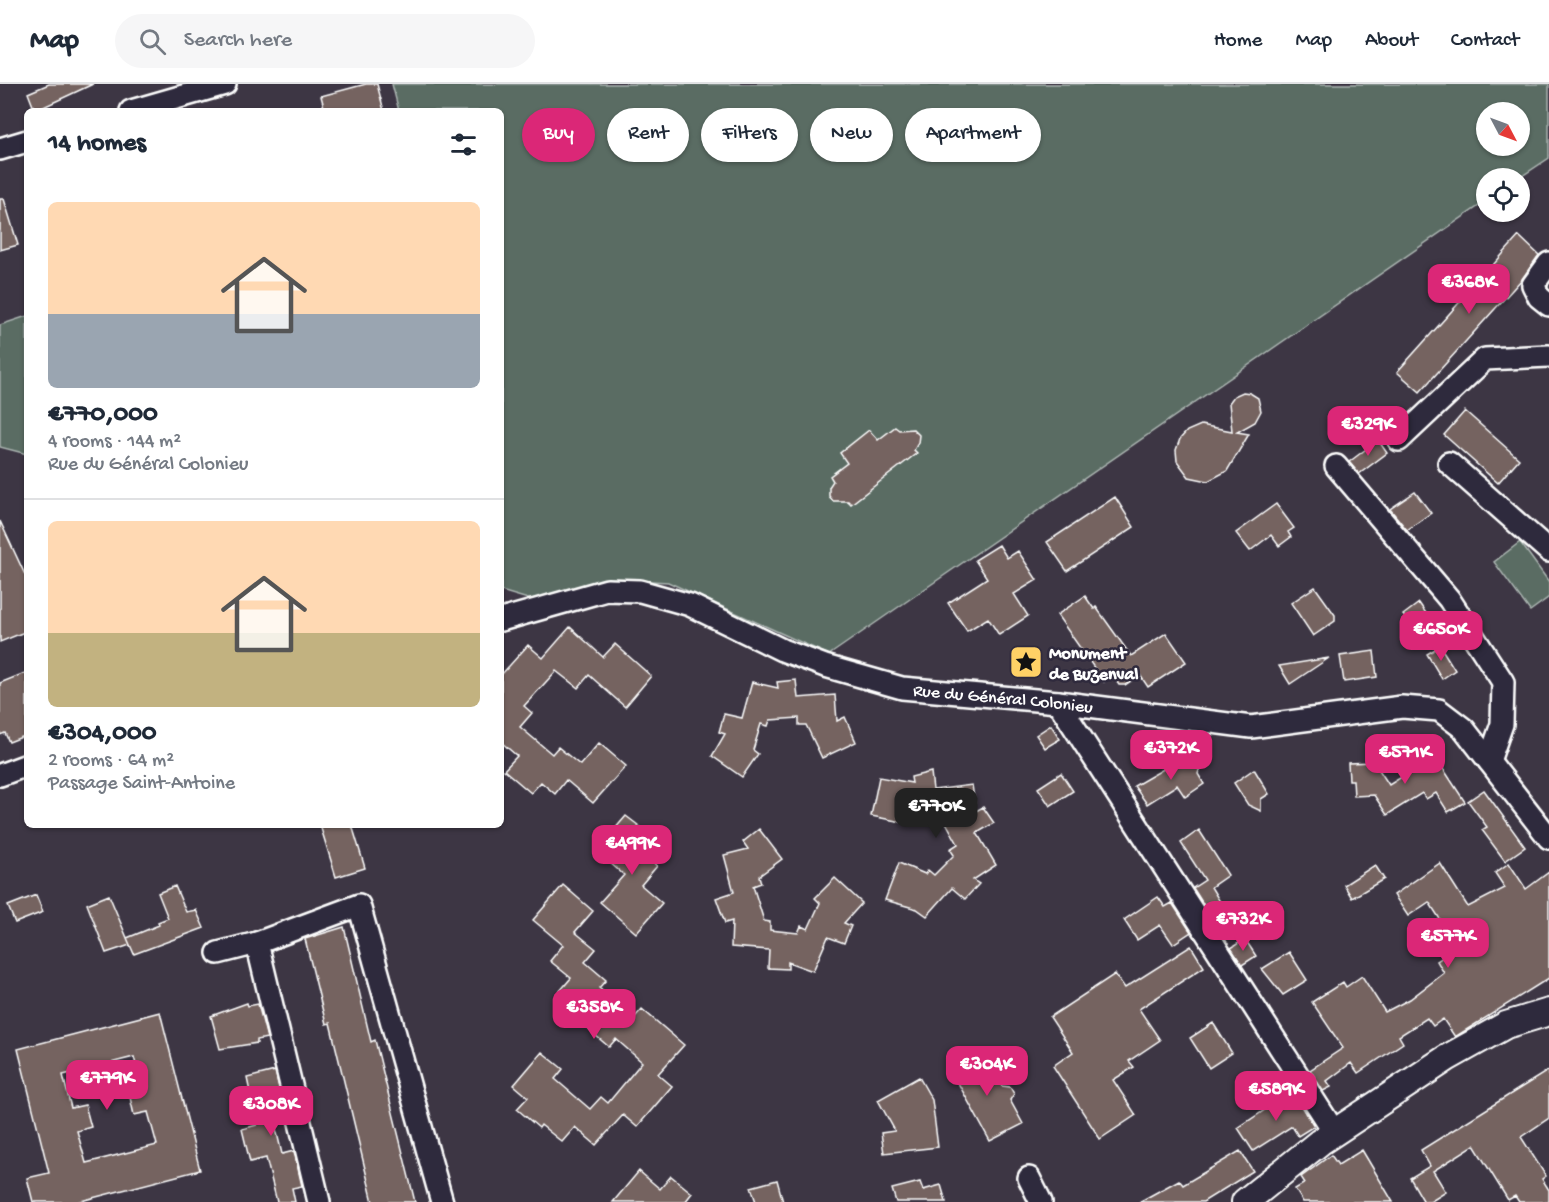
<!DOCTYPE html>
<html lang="en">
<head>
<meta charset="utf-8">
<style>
	:root { --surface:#fff; --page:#f6f6f7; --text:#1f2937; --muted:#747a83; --line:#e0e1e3; --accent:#db2777 }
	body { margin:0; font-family:"Gochi Hand",sans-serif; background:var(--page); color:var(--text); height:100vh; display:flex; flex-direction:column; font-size:22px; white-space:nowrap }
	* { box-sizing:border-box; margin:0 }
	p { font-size:20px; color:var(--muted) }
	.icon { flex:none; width:33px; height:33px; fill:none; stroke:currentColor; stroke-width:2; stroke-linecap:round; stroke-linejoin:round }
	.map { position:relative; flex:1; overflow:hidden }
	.side { position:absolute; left:24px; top:24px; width:480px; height:720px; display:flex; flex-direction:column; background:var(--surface); border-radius:9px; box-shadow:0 2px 4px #0004 }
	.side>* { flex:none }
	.hud { position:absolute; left:522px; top:24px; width:570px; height:54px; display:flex; gap:12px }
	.needle { width:39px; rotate:131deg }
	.fabs { position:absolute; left:1476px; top:18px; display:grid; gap:12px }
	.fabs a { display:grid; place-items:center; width:54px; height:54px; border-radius:50%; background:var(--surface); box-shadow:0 2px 4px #0004; font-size:30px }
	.price { position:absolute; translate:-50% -51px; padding:0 14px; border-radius:12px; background:var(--accent); color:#fff; font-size:20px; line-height:39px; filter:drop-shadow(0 2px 3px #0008) }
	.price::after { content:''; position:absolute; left:50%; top:36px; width:18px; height:14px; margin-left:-9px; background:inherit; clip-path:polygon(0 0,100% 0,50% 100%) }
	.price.on { background:#222; color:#fff }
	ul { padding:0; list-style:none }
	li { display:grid; align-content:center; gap:12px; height:318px; padding:0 24px }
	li+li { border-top:2px solid var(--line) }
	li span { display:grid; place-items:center; height:186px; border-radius:9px; color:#555 }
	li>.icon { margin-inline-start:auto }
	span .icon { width:108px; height:108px; fill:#fffc; stroke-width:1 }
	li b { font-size:26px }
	h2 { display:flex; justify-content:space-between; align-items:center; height:72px; padding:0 24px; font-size:26px }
	.chip { padding:0 21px; border-radius:27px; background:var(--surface); box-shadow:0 2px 4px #0004; font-size:21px; line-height:54px }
	.chip.on { background:var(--accent); color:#fff }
	header { display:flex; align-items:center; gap:36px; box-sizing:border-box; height:84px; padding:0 30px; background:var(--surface); border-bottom:2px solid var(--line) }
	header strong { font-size:28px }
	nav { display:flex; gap:33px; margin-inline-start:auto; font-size:21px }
	.search { width:420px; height:54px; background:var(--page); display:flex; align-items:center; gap:15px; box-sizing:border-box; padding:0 21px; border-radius:33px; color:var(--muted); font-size:22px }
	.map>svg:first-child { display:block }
	.green { fill:#5a6c64; stroke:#acb6b2; stroke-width:1.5; fill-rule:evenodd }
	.building { fill:#756461; stroke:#fff; stroke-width:1.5; fill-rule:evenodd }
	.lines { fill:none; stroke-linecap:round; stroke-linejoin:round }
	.minor-casing { stroke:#fff; stroke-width:26 }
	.tertiary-casing { stroke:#fff; stroke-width:30 }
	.minor { stroke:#2f2a3d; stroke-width:21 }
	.tertiary { stroke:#2f2a3d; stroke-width:26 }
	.labels { text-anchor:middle; stroke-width:5; stroke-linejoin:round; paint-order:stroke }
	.poi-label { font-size:18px; font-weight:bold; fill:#fff; stroke:#2f2a3d; text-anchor:start }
	.street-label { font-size:18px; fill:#fff; stroke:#2f2a3d }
</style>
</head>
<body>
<header>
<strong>Map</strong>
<div class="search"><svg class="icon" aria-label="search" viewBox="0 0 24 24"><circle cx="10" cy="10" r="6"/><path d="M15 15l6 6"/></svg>Search here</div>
<nav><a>Home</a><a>Map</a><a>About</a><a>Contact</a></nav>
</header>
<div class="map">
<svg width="1549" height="1118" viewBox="0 0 1549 1118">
	<rect width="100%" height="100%" fill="#3d3644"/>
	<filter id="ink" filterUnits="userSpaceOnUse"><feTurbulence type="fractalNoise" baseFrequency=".0167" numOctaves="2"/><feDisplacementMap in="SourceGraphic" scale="12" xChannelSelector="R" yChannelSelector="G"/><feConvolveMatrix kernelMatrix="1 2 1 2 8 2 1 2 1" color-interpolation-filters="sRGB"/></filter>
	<g filter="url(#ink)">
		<path class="green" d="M392,0h1157v74l-30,20h-33v23l-657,454 -161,-73 -52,-3 -78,23 -37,-11v-480h-102zM1486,28h34v34h-34z
			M27,232v138l-27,-7v-122z
			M1520,458l29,40v15l-19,14 -36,-49z"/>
		<path class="building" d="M49,0h44l-58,27 -7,-18z
			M366,0h11l7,27h-59l-4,-15z
			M0,115h4l14,46 -18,5z
			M1519,152l20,19 -17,24 -102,113 -23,-20z
			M1243,308l7,1 8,5 3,13 -6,11 -18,10 12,2 -22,37 -19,10 -19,-4 -12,-16 -1,-11 4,-11 7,-8 14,-6 31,6 -3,-28 5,-7z
			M1465,327l54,48 -21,24 -54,-48z
			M895,343l4,3 14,-1 6,6 -1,8 -4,7 3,3 -66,51 -3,-3h-15l-4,-5v-9l4,-6 -3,-5 17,-13 -7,-10 29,-23 9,10z
			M1378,356l9,13 -28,21 -10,-12z
			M1415,408l16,21 -24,17 -17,-21z
			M1115,413l19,30 -67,44 -20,-29z
			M1276,420l18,24 -6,4 3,5 -12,9 -8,-11 -21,16 -14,-18z
			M0,437l27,58v52l-27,11z
			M999,461l8,13 11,-7 19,29 -23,14 14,22 -29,19 -11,-17 -21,13 -19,-28 39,-25 -12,-18z
			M1315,503l20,28v6l-22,15 -22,-33z
			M1085,512l9,13 2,-2 35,49 35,-23 20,29 -38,25 -8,-12 -15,10h-6l-7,-10 -8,7 -47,-67z
			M1419,519l11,16 -14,10 -13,-14z
			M570,543l33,30 12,-13 36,32 -26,31 -36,-32 -11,13 -22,-17 -32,35 8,7 -12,14 32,27 6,-7 22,18 19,-22 27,23 -33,37 -27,-23 -11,14 -14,-12 -10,11 -27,-23 13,-14 -16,-14v-67l27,-30 15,13z
			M1440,562l15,24 -13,9 -15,-25z
			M1374,567l3,26 -33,5 -4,-26z
			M1329,574l-39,26 -11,-18z
			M27,588v63l-18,7 -4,-9 -5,2v-52z
			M796,596l2,18 37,-3 2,26 8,-4 11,25 -34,16 -16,-33h-7v-7l-29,2 -2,6 -7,-2 -8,26 5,4 -16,23 -30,-21 13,-22 -6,-2 5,-18 18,4 10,-36 26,6 -1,-6z
			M1051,641l9,14 -15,9 -9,-13z
			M1186,672l4,7 10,4 -2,7 6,10 -19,13 -8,-12 -30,19 -13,-18z
			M1435,672l30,46 -17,10 -12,-19 -10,6 -4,-6 -35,22 -13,-20 -20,1 -1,-16h-4l-1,-17 26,-1 15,23z
			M1254,685l15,25 -8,5v12l-13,-6 -14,-22z
			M931,688l2,18 39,-5 4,26 7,-4 11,16 -17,10 19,32 -23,15 6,4 -14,15 -13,-11 -25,28 -10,-7 -32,-9 14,-37 26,11 3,-4 6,5 20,-20 -4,-6 8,-5 -14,-25 -8,1 -1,-7 -27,3 -1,7 -36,-7 8,-39 33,6 -1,-6z
			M1061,689l12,18 -23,15 -12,-18z
			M1484,706l41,57 -20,14 -23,-31 5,-3 -19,-26z
			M626,732l29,22 -13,15 15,13 -16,19 21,18 -26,30 -36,-31 24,-27 -15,-13 12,-14 -13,-11z
			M320,741h32l13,43 -29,9z
			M759,745l23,30 -23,17 2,7 -8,3 11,35 6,1v8l28,3 3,-7 7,3 12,-26 -5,-5 20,-20 27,25 -18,20 7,3 -7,17 -16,-6 -15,34 -25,-9v7l-20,-1 1,-18 -38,-3 1,-26 -7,2 -9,-25 18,-6 -10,-37 24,-6 -5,-7z
			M1199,746l29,45 -17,12 14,23 -13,8 -19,-30 12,-8 -24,-37z
			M1440,779l28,44 37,-19 -10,-15 14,-10 17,26 23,-17v106l-94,59 -12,-18 -10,7 -6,-8 -28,18 4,7 -45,30 -7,-10 -24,18 4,6 -8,4 -13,-21 33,-22 -31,-46 31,-20 3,5 16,-11 23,36 25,-13 34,-26 -7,-12 21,-14 -29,-45 -21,14 -14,-21z
			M1375,781l9,14 -32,19 -8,-13z
			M563,801l30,26 -18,21 21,17 -11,13 21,18 -7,8 36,29 7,-8 42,36 -26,29 14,12 -35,41 -14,-12 -27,30 -21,-18 -13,15 -21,-17 -2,3 -22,-19 11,-12 -14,-12 28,-33 21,17 -8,10 35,30 11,-12 7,6 34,-41 -26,-23 -7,8 -35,-30 7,-8 -21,-18 11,-13 -21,-17 13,-16 -30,-25z
			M175,802l11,26 10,-2 8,18 -70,26 -7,-16 32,-13 -1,-3 10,-4 -10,-25z
			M36,811l7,17 -28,11 -7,-17z
			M109,811l21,50 -24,8 -19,-49z
			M1158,813l7,10 7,-4 19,29 -18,12 -13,-19 -23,15 -13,-20z
			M344,843l27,115 4,-2 40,162h-42l-43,-179 -4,1 -21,-85z
			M1245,855l11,17 -14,9 -11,-17z
			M1191,862l13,21 -65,42 21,31 -31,21 5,6 -21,13 23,35 -36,24 -47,-73 20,-14 -23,-35 65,-43 10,14z
			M1289,868l18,28 -24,15 -21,-26z
			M247,919l1,3 10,-2 9,34 -10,2v3l-37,6 -9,-33z
			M160,928l40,158 -123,32h-44l-6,-24 22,-5 -31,-124zM134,973l9,33 -14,3 5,22 14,-3 9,33 -71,18 -9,-32 14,-4 -6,-22 -14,3 -8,-33z
			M1213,939l19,30 -23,15 -19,-30z
			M984,968l18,34 8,1 4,7 -4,6 13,24 -33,17 -39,-71z
			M1549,986v48l-28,19 25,39 -4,3 7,11v12h-30l-4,-6 -7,4 -34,-55 -41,26 13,21 -16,10h-6l-14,-24 20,-12 -9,-16z
			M275,987l9,38 -12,3 10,42 12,-3 8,35 -10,2 3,14h-18l-11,-44 -16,4 -8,-33 15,-4 -10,-47z
			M919,993l13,23 6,47 -54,6 -3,-20 14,-2 -17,-31z
			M1293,1007l21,35 -16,10 -6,-10 -39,25 -15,-23z
			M1362,1066l31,52h-90l-8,-13 10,-6 -4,-6 30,-22 7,10z
			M1240,1067l13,20 -50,31h-64l40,-22 4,5z
			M639,1087l21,18 11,-13 21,17 -7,9h-72z
			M777,1096l6,22h-27l-5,-15z
			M920,1098l3,8 18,-5 5,17h-50l-4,-13z"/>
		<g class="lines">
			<g class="minor-casing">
				<g id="minor">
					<path d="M131,27l94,-27"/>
					<path d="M0,65l27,-8"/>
					<path d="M1549,179l-16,22 6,12 10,8"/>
					<path d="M1399,356l86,-81 64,-3"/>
					<path d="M1449,379l100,88"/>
					<path d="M1336,382l113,133 54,83 -1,42 -13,37"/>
					<path id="s1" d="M501,536l106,-30 33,1 50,14 92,45 43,16 77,22 156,14 193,25 151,-20 37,3 25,19 85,109"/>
					<path d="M1058,618l277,431"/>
					<path d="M0,691l27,-10"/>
					<path d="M218,869l39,-10"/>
					<path d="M1029,1094l12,24"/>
					<path d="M319,1118l-62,-259 102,-38 83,297"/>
				</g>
			</g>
			<g class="tertiary-casing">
				<path id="tertiary" d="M1245,1118l75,-60 127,-84 59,-33 43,-13"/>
			</g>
			<use href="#minor" class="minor"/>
			<use href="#tertiary" class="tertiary"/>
		</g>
	</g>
	<defs>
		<g id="sight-square" transform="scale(1.725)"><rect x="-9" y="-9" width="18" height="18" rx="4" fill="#ffd166" stroke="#2f2a3d"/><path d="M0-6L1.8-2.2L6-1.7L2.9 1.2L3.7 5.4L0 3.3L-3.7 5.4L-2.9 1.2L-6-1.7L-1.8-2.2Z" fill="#111"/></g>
	</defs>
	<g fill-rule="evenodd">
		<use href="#sight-square" x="1026" y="578"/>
	</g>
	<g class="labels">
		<g class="poi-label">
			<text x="1049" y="574">Monument<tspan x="1049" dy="21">de Buzenval</tspan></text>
		</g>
		<g class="street-label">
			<text dy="6" stroke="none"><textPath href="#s1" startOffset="525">Rue du Général Colonieu</textPath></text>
		</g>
	</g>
</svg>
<div class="fabs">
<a><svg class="needle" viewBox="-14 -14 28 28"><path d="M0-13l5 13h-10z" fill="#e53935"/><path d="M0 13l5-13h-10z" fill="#747a83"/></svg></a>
<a><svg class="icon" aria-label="locate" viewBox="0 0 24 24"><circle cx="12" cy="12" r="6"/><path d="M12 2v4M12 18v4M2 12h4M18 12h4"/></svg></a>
</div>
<b class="price" style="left:1469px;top:231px">€368K</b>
<b class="price" style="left:1368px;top:373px">€329K</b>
<b class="price" style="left:1441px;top:578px">€650K</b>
<b class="price" style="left:1171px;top:697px">€372K</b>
<b class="price" style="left:1405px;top:701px">€571K</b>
<b class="price on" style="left:936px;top:755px">€770K</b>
<b class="price" style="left:632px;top:792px">€499K</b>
<b class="price" style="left:1243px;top:868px">€732K</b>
<b class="price" style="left:1448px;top:885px">€577K</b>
<b class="price" style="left:594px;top:956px">€358K</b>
<b class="price" style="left:987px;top:1013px">€304K</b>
<b class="price" style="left:107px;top:1027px">€779K</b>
<b class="price" style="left:1276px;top:1038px">€589K</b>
<b class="price" style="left:271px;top:1053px">€308K</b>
<div class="hud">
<a class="chip on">Buy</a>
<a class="chip">Rent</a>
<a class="chip">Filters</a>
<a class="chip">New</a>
<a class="chip">Apartment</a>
</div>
<section class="side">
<h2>14 homes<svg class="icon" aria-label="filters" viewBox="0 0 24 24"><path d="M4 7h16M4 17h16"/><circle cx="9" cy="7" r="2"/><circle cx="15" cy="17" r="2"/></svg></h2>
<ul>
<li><span style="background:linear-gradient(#ffd9b3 60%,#9aa5b1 0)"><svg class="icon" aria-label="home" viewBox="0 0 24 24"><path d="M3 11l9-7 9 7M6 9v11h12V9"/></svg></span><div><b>€770,000</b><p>4 rooms · 144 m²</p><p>Rue du Général Colonieu</p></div></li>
<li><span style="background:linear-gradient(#ffd9b3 60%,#c2b280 0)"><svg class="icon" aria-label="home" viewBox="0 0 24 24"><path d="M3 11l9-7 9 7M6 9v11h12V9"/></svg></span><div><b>€304,000</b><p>2 rooms · 64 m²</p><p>Passage Saint-Antoine</p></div></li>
</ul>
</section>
</div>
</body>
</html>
